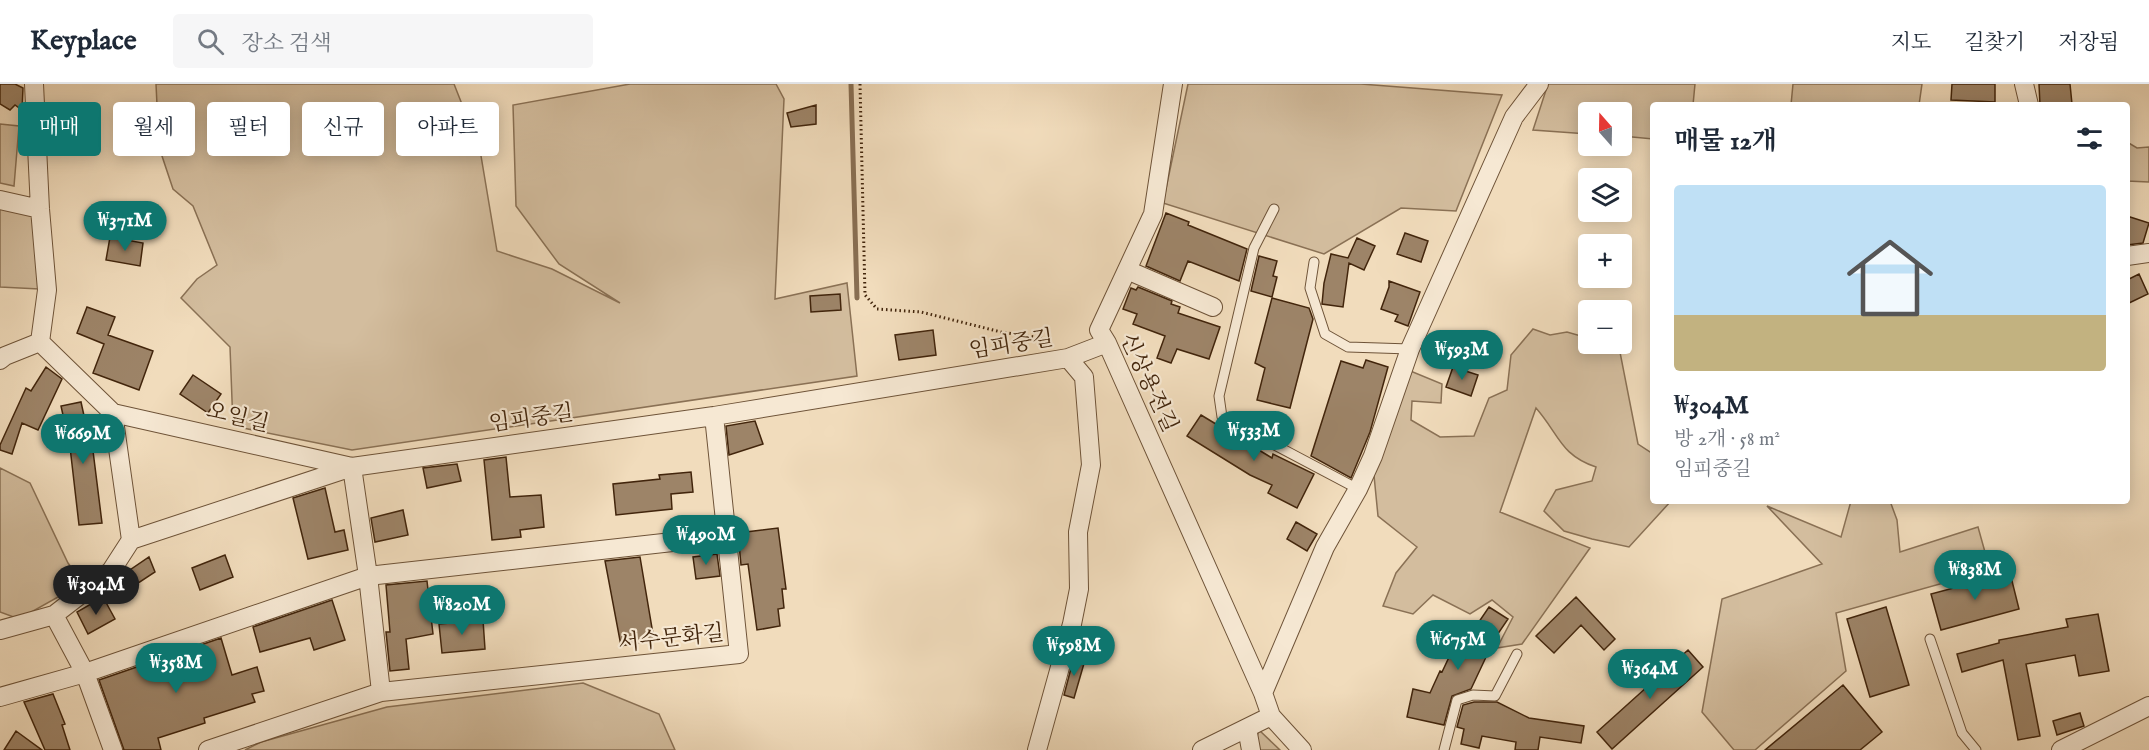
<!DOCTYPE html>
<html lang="ko">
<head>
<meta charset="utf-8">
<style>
	:root { --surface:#fff; --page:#f6f6f7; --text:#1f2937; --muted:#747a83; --line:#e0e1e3; --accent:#0f766e }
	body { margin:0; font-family:"IM FELL English","Noto Serif KR",serif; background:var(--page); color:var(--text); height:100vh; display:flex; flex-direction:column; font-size:22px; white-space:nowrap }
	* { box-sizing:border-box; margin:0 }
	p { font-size:20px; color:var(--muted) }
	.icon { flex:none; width:33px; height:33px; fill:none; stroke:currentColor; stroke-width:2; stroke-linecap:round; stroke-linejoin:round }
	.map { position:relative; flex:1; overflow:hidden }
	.drawer { position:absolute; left:1650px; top:18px; width:480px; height:402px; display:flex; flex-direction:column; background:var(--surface); border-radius:6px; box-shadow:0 3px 15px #0003 }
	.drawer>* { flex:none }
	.top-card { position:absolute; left:18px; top:18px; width:570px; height:54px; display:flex; gap:12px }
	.needle { width:39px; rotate:340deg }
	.buttons { position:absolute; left:1578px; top:18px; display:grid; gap:12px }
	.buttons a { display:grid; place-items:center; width:54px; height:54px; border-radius:6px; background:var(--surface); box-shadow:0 3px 15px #0003; font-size:30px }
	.price { position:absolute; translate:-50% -51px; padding:0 14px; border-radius:21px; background:var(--accent); color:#fff; font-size:20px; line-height:39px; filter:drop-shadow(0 2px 3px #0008) }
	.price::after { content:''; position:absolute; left:50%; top:36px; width:18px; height:14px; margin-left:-9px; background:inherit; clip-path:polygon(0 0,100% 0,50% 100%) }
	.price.on { background:#222; color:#fff }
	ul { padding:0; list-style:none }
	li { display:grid; align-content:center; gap:12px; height:318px; padding:0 24px }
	li span { display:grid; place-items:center; height:186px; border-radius:6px; color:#555 }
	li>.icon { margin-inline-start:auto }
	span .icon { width:108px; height:108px; fill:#fffc; stroke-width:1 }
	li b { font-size:26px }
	h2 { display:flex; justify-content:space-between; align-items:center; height:72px; padding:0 24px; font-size:26px }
	.tag { padding:0 21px; border-radius:6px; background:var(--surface); box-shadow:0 3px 15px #0003; font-size:21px; line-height:54px }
	.tag.on { background:var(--accent); color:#fff }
	header { display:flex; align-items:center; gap:36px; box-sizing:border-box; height:84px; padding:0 30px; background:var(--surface); border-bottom:2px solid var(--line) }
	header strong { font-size:28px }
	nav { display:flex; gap:33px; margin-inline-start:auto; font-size:21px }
	.search { width:420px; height:54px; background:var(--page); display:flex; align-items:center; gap:15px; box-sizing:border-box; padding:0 21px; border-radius:6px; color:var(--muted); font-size:22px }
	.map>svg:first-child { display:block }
	.green { fill:#d3bd9e; stroke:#8a7155; stroke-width:1.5 }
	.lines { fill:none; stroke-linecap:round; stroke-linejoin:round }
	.stream { stroke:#886e52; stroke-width:5 }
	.building { fill:#9d8468; stroke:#42250c; stroke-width:1.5 }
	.lane-casing { stroke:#6e5338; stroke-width:11 }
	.street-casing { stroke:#6e5338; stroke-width:20 }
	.path { stroke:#42250c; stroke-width:3; stroke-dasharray:1.5 3; stroke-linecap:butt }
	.lane { stroke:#f6e8d3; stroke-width:9 }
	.street { stroke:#f6e8d3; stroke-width:18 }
	.labels { text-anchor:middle; stroke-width:4.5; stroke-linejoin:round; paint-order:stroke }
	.street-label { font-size:22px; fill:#42250c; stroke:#f6e8d3 }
</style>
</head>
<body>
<header>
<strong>Keyplace</strong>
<div class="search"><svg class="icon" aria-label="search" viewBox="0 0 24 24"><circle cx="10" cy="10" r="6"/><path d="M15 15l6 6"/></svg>장소 검색</div>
<nav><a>지도</a><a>길찾기</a><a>저장됨</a></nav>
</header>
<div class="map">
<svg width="2149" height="666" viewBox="0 0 2149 666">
	<rect width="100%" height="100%" fill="#f1dcbc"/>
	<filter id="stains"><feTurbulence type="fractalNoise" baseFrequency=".00333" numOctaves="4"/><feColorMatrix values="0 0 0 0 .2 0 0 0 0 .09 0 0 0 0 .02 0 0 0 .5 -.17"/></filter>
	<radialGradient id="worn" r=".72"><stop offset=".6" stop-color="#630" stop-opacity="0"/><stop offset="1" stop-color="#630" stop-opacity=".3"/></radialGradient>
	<path class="green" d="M156,0h298l26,66 17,101 55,18 68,34 -61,-39 -43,-58 -3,-101 117,-21h146l8,15 -9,200 72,-16 10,93 -505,74 -119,-24 -3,-79 -49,-49 16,-19 20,-14 -24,-59 -20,-17 -14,-42z
		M1188,0h173l141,11 -46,116 -55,-3 -77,46 -161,-51z
		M1548,0h147l-2,21h-40v34l-31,-3v-24h-34v22l-55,-4z
		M1793,0h129l-3,21h-128z
		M0,40l19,2 -5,60 -14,-3z
		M2127,58l10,6 12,-1v35l-22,-1z
		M0,122l34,8 5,75 -39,-2z
		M1533,245l17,6 17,-3 21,6v6h19l12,3 19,97 15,10v47h18l-42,46 -37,-8 -28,-8 -20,-20 12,-21 36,-9 4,-14c-36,-12 -37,-33 -60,-59l-36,104 90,36 -68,96 -25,4 16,-31 -21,-17 -22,14 -37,-19 -20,19 -30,-8 13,-33 21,-26 -39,-31 -7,-71 25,-80 46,19 -1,19 -29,-2 -1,19 29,17 34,-1 15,-38 18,-8 4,-35z
		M0,384l30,15 38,80 15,20 -64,36 -19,-7z
		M1851,417h39l7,19 3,32 78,-25 12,43 -154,43 10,58 -91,79h-21l-32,-38 20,-113 100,-35 -55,-58 74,31z
		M583,599l76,31 16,36h-430l16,-8 126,-35z
		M1259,646l21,20h-27z"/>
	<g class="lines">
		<path class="stream" d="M851,0l6,214"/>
	</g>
	<path class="building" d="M0,0h15l8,4 -1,22 -7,-5 -5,5 -10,-6z
		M1952,0h43v18l-44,-2z
		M2039,0h31l2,20 -32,1z
		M816,21v19l-25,3 -4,-14z
		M1166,129l23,9 -1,3 59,24 -8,32 -51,-20 -8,20 -34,-15z
		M2127,132l22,7 -6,20 -16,2z
		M1405,149l23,8 -7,21 -24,-8z
		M110,153l33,6 -3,23 -34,-6z
		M1357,154l18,8 -11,24 -15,-7 -6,44 -21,-3 2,-21 7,-29 17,4z
		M1259,172l18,5 -4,15 4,1 -5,20 -21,-6z
		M2139,190l9,20 -21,10v-24z
		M1389,197l31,11 -12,34 -13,-5 3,-6 -17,-6 8,-22z
		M1138,203l34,14 -1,3 9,3 -2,6 42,14 -11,32 -32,-10 -6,14 -14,-5 8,-22 -32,-12 4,-10 -14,-5 8,-21 5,2z
		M840,210l1,16 -30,2 -1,-16z
		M1272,214l37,10 4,11 -23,89 -33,-8 8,-32 -10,-5z
		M87,223l28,10 -7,18 45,16 -14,39 -46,-17 11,-29 -27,-11z
		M933,246l3,25 -37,5 -4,-25z
		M1366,276l22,7 -18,65 -19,46 -40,-22 30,-95 22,7z
		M46,283l16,12 -24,51 -16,-7 -10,31 -12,-4v-5l26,-57 5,3z
		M1453,283l25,8 -7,21 -25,-9z
		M193,291l28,19 -13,19 -28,-19z
		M81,318l9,41h2l10,80 -23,2 -9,-78 -9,-41z
		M1201,331l71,43 1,-4 41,20 -17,34 -29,-15 4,-8 -22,-10 -63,-39z
		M755,337l8,23 -34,11 -3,-29z
		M506,373l4,40 31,-2 3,32 -24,3 1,7 -29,3 -8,-80z
		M457,380l4,17 -34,7 -4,-20z
		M691,388l2,20 -22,2 1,15 -56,6 -3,-31 47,-5 -1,-4z
		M325,404l10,44 9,-2 4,20 -40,9 -15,-61z
		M403,426l5,25 -33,7 -4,-24z
		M1296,438l21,12 -10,17 -20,-12z
		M778,444l8,61h-4l2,19 -6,1 2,17 -23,4 -9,-66 -7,1 -3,-32z
		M717,470l3,22 -24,3 -3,-22z
		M225,471l8,22 -33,13 -8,-22z
		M149,473l6,15 -41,27 -7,-11 14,-12z
		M640,473l14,83 -33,6 -16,-85z
		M2010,489l9,36 -78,21 -10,-36z
		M427,497l6,53 -27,5 3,30 -19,2 -4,-39h4l-4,-47z
		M103,513l12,22 -27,15 -11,-22z
		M1576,513l39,42 -11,11 -23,-25 -27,28 -18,-17z
		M332,516l13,40 -31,10 -4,-12 -50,14 -7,-25z
		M1489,523l19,12 -13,19 -24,51 -19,7 -8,29 -37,-8 6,-28 17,4 10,-22 2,1 18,-38 8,4z
		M1886,523l23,78 -39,12 -23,-78z
		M2098,530l11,57 -30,5 -4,-21 -49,9 14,72 -22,4 -15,-80 -41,12 -5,-18 42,-11v-3l69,-13 -2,-8z
		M483,536l2,29 -43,4 -3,-29z
		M221,554l11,37 25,-8 7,24 -12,3 3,8 -51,16 1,5 -47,15 3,12h-37l-25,-70z
		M1688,566l15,17 -91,82 -15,-17z
		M1074,573l11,3 -11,38 -10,-3z
		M1843,601l39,47 -22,18h-95z
		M53,610l12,30 -3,1 8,25h-25l-21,-48z
		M1474,618h23l32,16 55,8 -3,17 -41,-6 -2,13h-23l1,-8 -34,-6 -3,12 -18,-4 3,-15 -7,-2 6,-22z
		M2080,629l4,13 -27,9 -4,-14z
		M16,647l26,19h-38z"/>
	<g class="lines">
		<g class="lane-casing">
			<path id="lane" d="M1274,125l-20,39 -35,148 3,21 136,72
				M1314,178l-4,26 15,46 23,13 62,2
				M1930,555l32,94 14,17
				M1444,666l13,-50 16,-5 22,1 22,-42"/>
		</g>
		<g class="street-casing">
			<path id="street" d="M34,0l6,125 7,81 -7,52 73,71 239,54 16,109 13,116
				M1173,0l-20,130 -54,116 8,13 156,350 8,23 31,34
				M2024,0l5,21
				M0,116l40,9
				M2127,172l22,-3
				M1127,186l86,37
				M0,276l5,-4 35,-14
				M113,329l18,127
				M54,531l31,58 28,77
				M0,546l54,-15 57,-44 20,-31 221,-73 362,-51 354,-58 39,-15
				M1263,609l62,-146 33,-58 15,-33 37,-107 104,-232 25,-33
				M0,613l85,-24 283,-97 358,-40
				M1247,644l4,22
				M208,666l173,-58 358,-38 -25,-238
				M1037,666l35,-126 7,-35 -1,-57 13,-67 -7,-88 -16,-19
				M1202,666l69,-34
				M2061,666l88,-44"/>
		</g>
		<path class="path" d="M860,0l5,211 12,14 44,3 80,20 47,7 4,4"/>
		<use href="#lane" class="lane"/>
		<use href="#street" class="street"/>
	</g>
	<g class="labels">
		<g class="street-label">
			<text transform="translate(1011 259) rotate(-9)" y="8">임피중길</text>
			<text transform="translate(1150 298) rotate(65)" y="8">신상용전길</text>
			<text transform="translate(238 332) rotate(13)" y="8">오일길</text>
			<text transform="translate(531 333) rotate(-8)" y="8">임피중길</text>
			<text transform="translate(671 553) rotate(-6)" y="8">서수문화길</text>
		</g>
	</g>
	<rect width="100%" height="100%" filter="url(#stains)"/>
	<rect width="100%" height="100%" fill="url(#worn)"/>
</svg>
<div class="buttons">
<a><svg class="needle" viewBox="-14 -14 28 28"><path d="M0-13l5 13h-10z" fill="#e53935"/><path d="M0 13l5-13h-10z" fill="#747a83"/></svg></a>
<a><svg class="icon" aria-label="layers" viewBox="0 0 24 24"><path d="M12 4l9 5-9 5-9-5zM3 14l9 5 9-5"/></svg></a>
<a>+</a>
<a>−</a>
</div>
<b class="price" style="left:125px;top:168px">₩371M</b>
<b class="price" style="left:1462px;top:297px">₩593M</b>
<b class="price" style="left:1254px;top:378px">₩533M</b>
<b class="price" style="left:83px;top:381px">₩669M</b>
<b class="price" style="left:706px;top:482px">₩490M</b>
<b class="price" style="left:1975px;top:517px">₩838M</b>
<b class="price on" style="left:96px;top:532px">₩304M</b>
<b class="price" style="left:462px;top:552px">₩820M</b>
<b class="price" style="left:1458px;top:587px">₩675M</b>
<b class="price" style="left:1074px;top:593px">₩598M</b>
<b class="price" style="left:176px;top:610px">₩358M</b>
<b class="price" style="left:1650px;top:616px">₩364M</b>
<div class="top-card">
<a class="tag on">매매</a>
<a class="tag">월세</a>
<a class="tag">필터</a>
<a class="tag">신규</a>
<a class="tag">아파트</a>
</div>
<section class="drawer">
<h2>매물 12개<svg class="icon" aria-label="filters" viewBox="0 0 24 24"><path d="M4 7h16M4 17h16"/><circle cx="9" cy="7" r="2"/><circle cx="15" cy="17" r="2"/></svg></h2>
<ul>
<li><span style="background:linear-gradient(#bfe0f5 70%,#c2b280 0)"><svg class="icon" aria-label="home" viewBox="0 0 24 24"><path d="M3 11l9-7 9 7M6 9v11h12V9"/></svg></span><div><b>₩304M</b><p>방 2개 · 58 m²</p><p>임피중길</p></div></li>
</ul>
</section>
</div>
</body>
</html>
